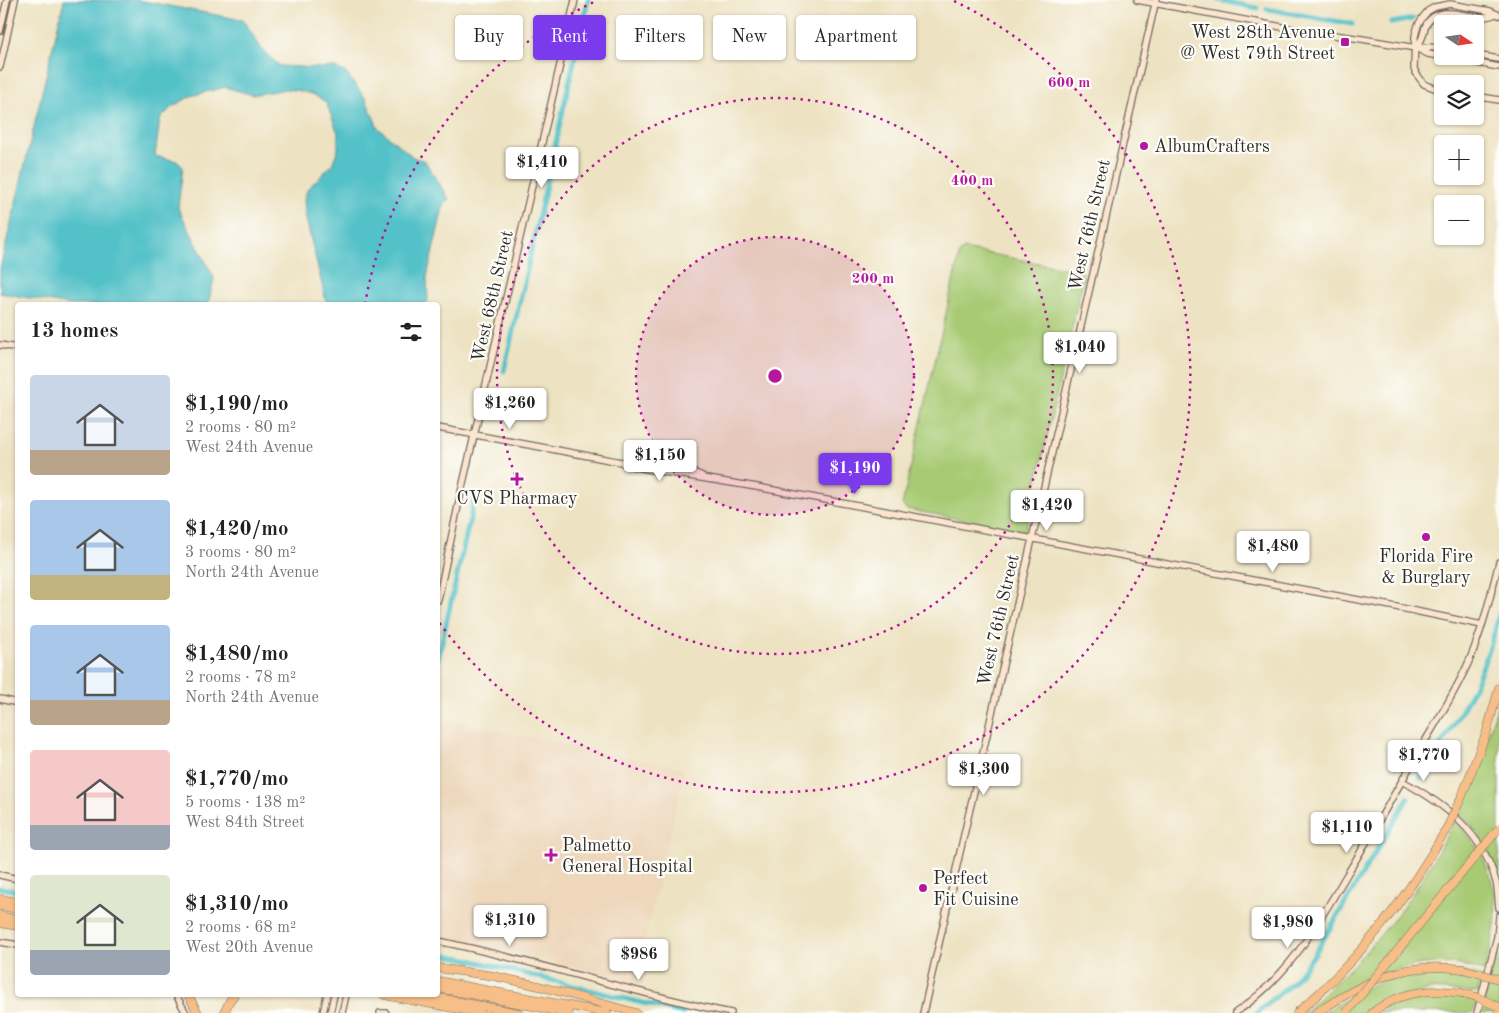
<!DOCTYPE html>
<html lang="en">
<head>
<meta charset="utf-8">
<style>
	:root { --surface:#fff; --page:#f6f6f6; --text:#222; --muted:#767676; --accent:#7c3aed }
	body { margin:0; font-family:"Old Standard TT",serif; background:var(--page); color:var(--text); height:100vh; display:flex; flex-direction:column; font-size:19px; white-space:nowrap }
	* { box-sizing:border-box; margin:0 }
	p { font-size:16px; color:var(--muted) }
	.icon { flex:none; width:28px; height:28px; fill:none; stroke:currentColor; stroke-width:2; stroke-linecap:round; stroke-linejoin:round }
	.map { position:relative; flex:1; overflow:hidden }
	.drawer { position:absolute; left:15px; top:302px; width:425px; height:695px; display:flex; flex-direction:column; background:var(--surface); border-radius:5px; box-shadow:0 1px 4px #0004 }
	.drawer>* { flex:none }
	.banner { position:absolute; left:455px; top:15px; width:475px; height:45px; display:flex; gap:10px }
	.needle { width:32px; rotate:103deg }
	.buttons { position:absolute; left:1434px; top:15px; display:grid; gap:10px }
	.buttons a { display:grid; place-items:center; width:50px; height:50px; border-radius:5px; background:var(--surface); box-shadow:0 1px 4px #0004; font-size:25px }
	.price { position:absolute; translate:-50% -42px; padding:0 11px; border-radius:5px; background:#fff; color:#222; font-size:16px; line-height:32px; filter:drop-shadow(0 1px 2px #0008) }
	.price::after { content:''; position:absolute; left:50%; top:30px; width:15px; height:11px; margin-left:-8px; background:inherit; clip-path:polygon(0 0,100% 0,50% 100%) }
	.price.selected { background:var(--accent); color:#fff }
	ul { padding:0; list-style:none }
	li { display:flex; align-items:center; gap:15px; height:125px; padding:0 15px }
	li span { display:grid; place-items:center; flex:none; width:140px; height:100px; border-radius:5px; color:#555 }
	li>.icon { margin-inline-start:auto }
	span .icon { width:60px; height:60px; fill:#fffc; stroke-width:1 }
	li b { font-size:21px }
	h2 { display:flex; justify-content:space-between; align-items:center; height:60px; padding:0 15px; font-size:21px }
	.chip { padding:0 18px; border-radius:5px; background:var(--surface); box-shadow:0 1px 4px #0004; font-size:18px; line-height:45px }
	.chip.selected { background:var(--accent); color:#fff }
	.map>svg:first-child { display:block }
	.built { fill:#eed7bb }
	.green { fill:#a7ca73; stroke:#697a4f }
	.water { fill:#53c1c8; stroke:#3f767a }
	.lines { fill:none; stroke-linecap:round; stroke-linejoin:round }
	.canal { stroke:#53c1c8; stroke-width:5 }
	.secondary-casing { stroke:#6f6b60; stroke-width:8 }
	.highway-casing { stroke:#6f6b60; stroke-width:9 }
	.secondary { stroke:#fce5cf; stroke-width:5.5 }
	.highway { stroke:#f7be87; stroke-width:8 }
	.highway-bridge-casing { stroke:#6f6b60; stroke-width:9; stroke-linecap:butt }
	.highway-bridge { stroke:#f7be87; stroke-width:8 }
	.ring { fill:none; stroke:#b5179e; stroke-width:2.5; stroke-dasharray:2.5 5 }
	.poi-dot { fill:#b5179e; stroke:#fdfcf7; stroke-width:2 }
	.labels { text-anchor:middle; stroke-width:4.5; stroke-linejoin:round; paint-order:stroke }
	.poi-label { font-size:18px; fill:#2b2b2b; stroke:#fdfcf7; text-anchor:start }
	.street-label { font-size:18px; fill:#2b2b2b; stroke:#fdfcf7 }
	.centre { fill:#b5179e; stroke:#fdfcf7; stroke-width:2.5 }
	.ring-label { font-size:15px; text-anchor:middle; font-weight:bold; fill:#b5179e; stroke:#fdfcf7; stroke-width:4.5; stroke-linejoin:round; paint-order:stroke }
</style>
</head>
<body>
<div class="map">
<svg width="1499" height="1013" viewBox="0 0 1499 1013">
	<rect width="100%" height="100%" fill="#fdfcf7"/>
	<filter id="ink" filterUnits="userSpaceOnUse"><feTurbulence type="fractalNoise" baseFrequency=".02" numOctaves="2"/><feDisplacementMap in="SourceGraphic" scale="10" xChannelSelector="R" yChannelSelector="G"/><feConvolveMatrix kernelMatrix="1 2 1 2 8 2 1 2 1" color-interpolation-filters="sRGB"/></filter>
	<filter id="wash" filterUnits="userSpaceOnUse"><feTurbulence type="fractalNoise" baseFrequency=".0096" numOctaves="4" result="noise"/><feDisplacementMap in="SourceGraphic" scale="20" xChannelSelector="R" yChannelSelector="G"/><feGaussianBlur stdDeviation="1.12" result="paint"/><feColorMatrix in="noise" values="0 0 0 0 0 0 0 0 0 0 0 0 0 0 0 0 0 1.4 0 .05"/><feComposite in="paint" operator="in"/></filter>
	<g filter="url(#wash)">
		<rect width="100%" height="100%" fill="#ede2c1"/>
		<path class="built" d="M450,721l230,47 3,2 1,4 -49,207 -3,1 -126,-31 -68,-14v-182l6,-29 3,-3z"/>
		<path class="green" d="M964,249l117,22 3,5 -58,252 -4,3 -116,-22 -4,-4 58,-253z
			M1499,701v181c-6,-28 -20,-51 -41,-70l23,-55z
			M1454,821c30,26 45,65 41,104 -2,16 -7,31 -11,46 -10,-3 -20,-6 -30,-7 -56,-6 -97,22 -142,49h-9c36,-33 71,-67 100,-106 20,-27 36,-57 51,-86z
			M1499,943v64l-2,6h-16z
			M1420,970l43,2 18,4 -4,17 -46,-4 -62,24h-46l33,-20 31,-15z
			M1422,995l35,1 20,4 -4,13 -44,-1 -49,1 15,-9z"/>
		<path class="water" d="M64,0h74l105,20 20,31 17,15 41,2 11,-1 13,5 21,27 12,29 35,29 12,4 24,38 -5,4 -17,74 1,22 -2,6h-96l-4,-4 -21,-86 -1,-16 4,-11 13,-12 11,-12 6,-15v-16l-12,-31 -12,-7 -13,-4 -15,-2 -33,6 -28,-8 -34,9 -19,11 -12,12 -5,37 22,5 6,6 -5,41 36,70 -6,27h-138l-70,-12v-24z"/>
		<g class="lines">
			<path class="canal" d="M1218,0l39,8
				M1267,9l85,15
				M1391,23l22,-4
				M504,371l84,-371
				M438,659l36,-158
				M1420,778c20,-32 43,-65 58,-100 9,-21 16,-41 21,-63
				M0,888l18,3
				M438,954l24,4 221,55
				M1257,1013l37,-32 20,-26 94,-157"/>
		</g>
	</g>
	<g filter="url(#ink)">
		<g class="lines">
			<g class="secondary-casing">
				<path id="secondary" d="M1137,0l156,29 69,10 54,9 13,-1 13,2
					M0,31l7,-31
					M1416,48c2,-3 5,-7 6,-10 2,-5 2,-10 5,-15 18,-23 47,2 68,-9
					M1418,49l10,5 71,13
					M1475,55l24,4
					M0,67l15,-67
					M1442,91l-18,-7 -6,-8 -4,-7 1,-33 3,-11 5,-8 5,-6 7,-4 15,-3 40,7 9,4
					M1475,96l24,4
					M0,345l18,3
					M438,428l183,34 6,3 25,5 105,17 634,119 91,19
					M621,462l7,-1 67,12 7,3
					M438,600l23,-108 114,-492
					M0,699l18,4
					M1402,781c43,23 81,52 94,101 2,8 2,18 3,26
					M0,875l18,4
					M438,941c98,20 194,52 293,72
					M0,942l18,3
					M176,995l10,18
					M323,1013l4,-18
					M330,1013l4,-18
					M342,1013l4,-18
					M380,1013h6
					M923,1013l233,-1013
					M1235,1013c53,-36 79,-83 111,-137 21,-34 41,-69 61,-104 21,-38 46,-73 63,-113 13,-31 21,-65 29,-97
					M1477,1013l20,-76 2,-21"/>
			</g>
			<g class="highway-casing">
				<path id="highway" d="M1462,796l25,-65 12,-43
					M0,899l18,3
					M0,906l18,3
					M0,916l18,4
					M0,923l18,3
					M438,968l56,8 45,10 97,27
					M438,981l169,32
					M438,988l130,25
					M188,995l10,18
					M384,995l96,18
					M423,995l96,18
					M224,1013l5,-11 5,-7
					M1297,1013c64,-55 108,-112 150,-185
					M1316,1013c51,-32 85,-52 147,-44
					M1372,1013c26,-21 58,-25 90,-20
					M1498,1013l1,-2"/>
			</g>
			<use href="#secondary" class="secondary"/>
			<use href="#highway" class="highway"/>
			<g class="highway-bridge-casing">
				<path id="highway-bridge" d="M1447,828l15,-32
					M1463,969l36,10
					M1462,993l15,4 22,10
					M1346,1013l153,-185"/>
			</g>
			<use href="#highway-bridge" class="highway-bridge"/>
		</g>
	</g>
	<circle cx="775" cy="376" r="139" fill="#b5179e" fill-opacity=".12"/>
	<g class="ring">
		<circle cx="775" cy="376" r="139"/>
		<circle cx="775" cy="376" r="278"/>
		<path d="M365 304A416 416 0 0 1 596 1M954 1A416 416 0 1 1 438 621"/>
	</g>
	<g class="poi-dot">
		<rect x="1340" y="37" width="10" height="10" rx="2.5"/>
		<circle cx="1144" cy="146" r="5"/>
		<path d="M514.5 471.5h5v5h5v5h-5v5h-5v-5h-5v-5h5z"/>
		<circle cx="1426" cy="537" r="5"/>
		<path d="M548.5 847.5h5v5h5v5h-5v5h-5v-5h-5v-5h5z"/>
		<circle cx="923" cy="888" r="5"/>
	</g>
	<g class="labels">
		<g class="poi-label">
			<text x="1335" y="38" text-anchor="end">West 28th Avenue<tspan x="1335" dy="21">@ West 79th Street</tspan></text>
			<text x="1154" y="152">AlbumCrafters</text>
			<text x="517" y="504" text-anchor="middle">CVS Pharmacy</text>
			<text x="1426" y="562" text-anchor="middle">Florida Fire<tspan x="1426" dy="21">&amp; Burglary</tspan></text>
			<text x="562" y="851">Palmetto<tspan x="562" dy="21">General Hospital</tspan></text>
			<text x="933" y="884">Perfect<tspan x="933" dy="21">Fit Cuisine</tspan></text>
		</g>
		<g class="street-label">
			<text transform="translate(1089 225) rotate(-77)" y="6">West 76th Street</text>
			<text transform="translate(492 296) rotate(-77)" y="6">West 68th Street</text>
			<text transform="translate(998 620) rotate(-77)" y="6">West 76th Street</text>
		</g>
	</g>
	<circle cx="775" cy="376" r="8" class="centre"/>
	<g class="ring-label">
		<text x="1069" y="87">600 m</text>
		<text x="972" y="185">400 m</text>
		<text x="873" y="283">200 m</text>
	</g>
</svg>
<div class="buttons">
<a><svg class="needle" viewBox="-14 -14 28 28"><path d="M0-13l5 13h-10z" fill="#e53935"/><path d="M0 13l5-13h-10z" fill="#767676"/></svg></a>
<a><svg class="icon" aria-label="layers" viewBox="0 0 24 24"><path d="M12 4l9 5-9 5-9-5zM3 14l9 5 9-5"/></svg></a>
<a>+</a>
<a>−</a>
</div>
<b class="price" style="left:542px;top:189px">$1,410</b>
<b class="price" style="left:1080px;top:374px">$1,040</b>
<b class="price" style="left:510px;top:430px">$1,260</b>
<b class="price" style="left:660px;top:482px">$1,150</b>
<b class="price selected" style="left:855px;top:495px">$1,190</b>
<b class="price" style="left:1047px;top:532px">$1,420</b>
<b class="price" style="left:1273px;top:573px">$1,480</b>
<b class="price" style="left:1424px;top:782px">$1,770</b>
<b class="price" style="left:984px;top:796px">$1,300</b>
<b class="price" style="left:1347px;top:854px">$1,110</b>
<b class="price" style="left:510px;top:947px">$1,310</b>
<b class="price" style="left:1288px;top:949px">$1,980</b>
<b class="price" style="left:639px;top:981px">$986</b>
<div class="banner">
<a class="chip">Buy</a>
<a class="chip selected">Rent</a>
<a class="chip">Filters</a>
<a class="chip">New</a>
<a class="chip">Apartment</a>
</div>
<section class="drawer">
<h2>13 homes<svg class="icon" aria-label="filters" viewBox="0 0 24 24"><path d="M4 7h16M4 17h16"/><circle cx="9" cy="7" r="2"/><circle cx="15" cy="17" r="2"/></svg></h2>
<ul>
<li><span style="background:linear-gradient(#c9d6e8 75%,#b9a48a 0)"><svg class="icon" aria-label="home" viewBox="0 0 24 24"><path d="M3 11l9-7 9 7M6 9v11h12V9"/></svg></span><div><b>$1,190/mo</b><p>2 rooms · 80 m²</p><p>West 24th Avenue</p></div></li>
<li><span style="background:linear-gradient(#a9c7e8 75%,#c2b280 0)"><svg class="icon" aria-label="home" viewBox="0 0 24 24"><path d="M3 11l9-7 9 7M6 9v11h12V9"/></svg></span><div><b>$1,420/mo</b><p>3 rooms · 80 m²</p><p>North 24th Avenue</p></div></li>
<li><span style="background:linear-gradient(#a9c7e8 75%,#b9a48a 0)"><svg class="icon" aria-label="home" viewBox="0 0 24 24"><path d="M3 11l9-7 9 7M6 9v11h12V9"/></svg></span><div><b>$1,480/mo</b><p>2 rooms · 78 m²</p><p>North 24th Avenue</p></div></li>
<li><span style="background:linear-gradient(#f6c9c9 75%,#9aa5b1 0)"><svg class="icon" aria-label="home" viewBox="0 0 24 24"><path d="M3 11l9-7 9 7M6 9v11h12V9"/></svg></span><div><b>$1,770/mo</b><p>5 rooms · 138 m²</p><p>West 84th Street</p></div></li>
<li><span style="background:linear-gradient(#dfe7d0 75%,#9aa5b1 0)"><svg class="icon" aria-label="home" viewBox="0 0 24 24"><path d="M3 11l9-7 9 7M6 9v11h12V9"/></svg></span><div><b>$1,310/mo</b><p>2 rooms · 68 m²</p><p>West 20th Avenue</p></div></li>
</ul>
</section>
</div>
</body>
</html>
